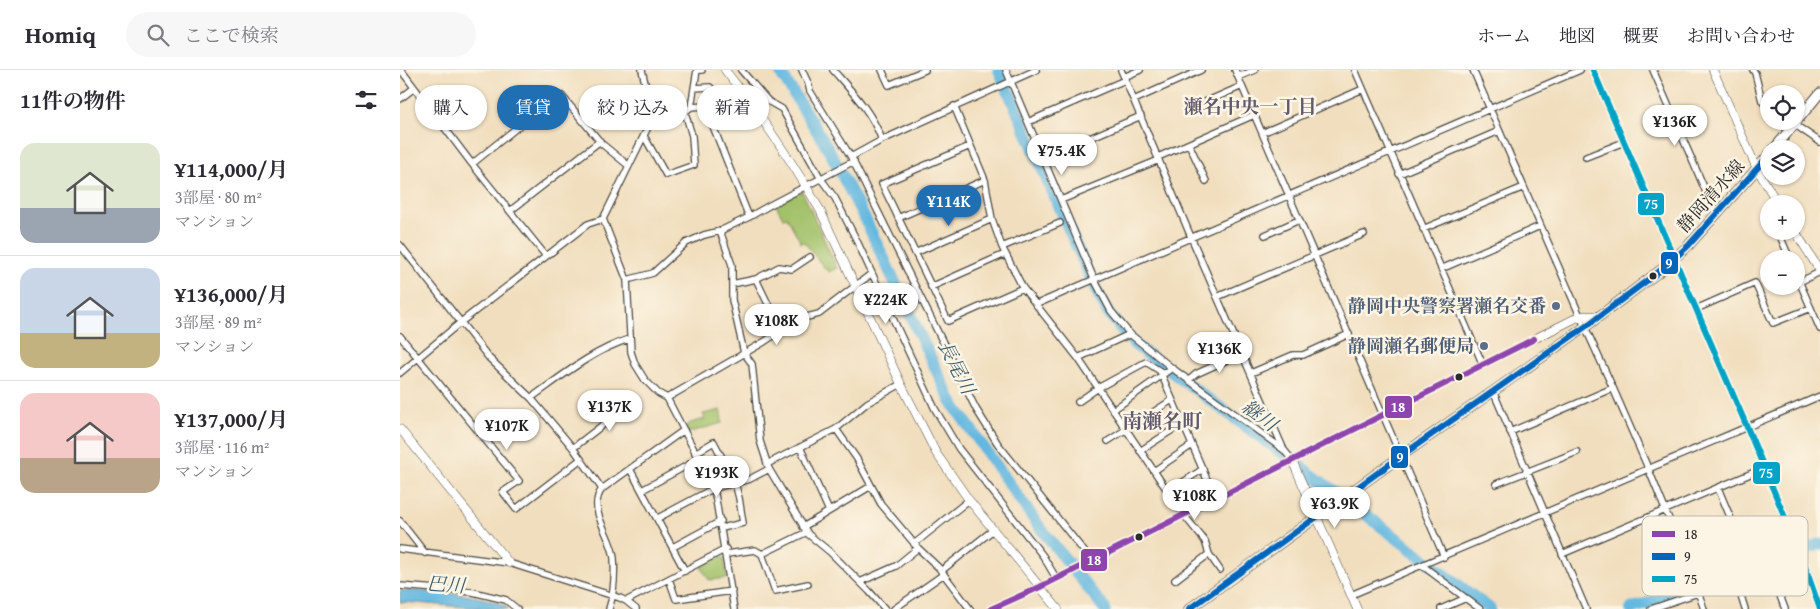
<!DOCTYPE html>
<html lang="ja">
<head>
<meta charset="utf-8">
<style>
	:root { --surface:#fff; --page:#f7f7f7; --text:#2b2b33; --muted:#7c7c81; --line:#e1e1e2; --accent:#1f6fb2 }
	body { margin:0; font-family:"Gentium Book Plus","Noto Serif JP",serif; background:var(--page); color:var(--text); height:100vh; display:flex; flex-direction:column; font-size:19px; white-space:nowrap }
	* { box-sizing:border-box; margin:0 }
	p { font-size:16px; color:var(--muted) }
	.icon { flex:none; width:28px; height:28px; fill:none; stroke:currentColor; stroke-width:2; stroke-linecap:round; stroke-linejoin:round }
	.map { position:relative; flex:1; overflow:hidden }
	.panel { display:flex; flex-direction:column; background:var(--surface); width:400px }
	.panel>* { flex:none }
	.banner { position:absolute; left:15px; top:15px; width:475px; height:45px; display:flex; gap:10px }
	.tools { position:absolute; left:1360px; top:15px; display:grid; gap:10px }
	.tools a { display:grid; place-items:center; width:45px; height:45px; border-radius:50%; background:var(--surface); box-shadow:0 1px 4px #0004; font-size:25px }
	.price { position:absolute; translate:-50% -42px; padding:0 11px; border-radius:18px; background:#fff; color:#222; font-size:16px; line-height:32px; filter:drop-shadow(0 1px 2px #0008) }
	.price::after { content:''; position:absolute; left:50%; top:30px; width:15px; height:11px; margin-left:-8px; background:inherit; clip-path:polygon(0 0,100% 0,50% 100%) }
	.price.selected { background:var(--accent); color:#fff }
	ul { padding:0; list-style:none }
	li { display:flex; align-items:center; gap:15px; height:125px; padding:0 20px }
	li+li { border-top:1px solid var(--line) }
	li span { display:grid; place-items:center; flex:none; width:140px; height:100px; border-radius:15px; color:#555 }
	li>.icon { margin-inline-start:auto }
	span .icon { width:60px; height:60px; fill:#fffc; stroke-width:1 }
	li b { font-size:21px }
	h2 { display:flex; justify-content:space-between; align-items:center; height:60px; padding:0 20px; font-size:21px }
	.tag { padding:0 18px; border-radius:22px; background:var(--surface); box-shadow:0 1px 4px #0004; font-size:18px; line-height:45px }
	.tag.selected { background:var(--accent); color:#fff }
	header { display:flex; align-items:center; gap:30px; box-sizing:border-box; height:70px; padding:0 25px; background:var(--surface); border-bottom:1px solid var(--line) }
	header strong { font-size:24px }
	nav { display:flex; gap:28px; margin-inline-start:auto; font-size:18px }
	.search { width:350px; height:45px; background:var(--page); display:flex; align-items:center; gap:12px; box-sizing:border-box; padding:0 18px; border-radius:28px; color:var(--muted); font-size:19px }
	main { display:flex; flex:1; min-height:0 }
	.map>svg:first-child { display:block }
	.green { fill:#a2c169; stroke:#66764a }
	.water { fill:#64b8e0; stroke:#487286 }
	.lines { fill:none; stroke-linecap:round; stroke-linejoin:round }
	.river { stroke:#64b8e0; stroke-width:12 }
	.street-casing { stroke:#494641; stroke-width:8 }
	.secondary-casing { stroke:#494641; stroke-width:9 }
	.primary-casing { stroke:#494641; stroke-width:11 }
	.street { stroke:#fff; stroke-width:5.5 }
	.secondary { stroke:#fff; stroke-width:8 }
	.primary { stroke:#fff; stroke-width:9 }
	.bus-1-casing { stroke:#fcf5e5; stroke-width:10 }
	.bus-2-casing { stroke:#fcf5e5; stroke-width:10 }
	.bus-3-casing { stroke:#fcf5e5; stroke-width:10 }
	.bus-1 { stroke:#8e44ad; stroke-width:6 }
	.bus-2 { stroke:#0065bd; stroke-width:6 }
	.bus-3 { stroke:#02a3c6; stroke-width:6 }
	.bus-dot { fill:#2b2b2b; stroke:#fcf5e5; stroke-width:2 }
	.service-dot { fill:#5c6f8a; stroke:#fcf5e5; stroke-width:2 }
	.labels { text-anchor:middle; stroke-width:5; stroke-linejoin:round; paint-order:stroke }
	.street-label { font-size:18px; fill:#2b2b2b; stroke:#fcf5e5 }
	.service-label { font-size:18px; font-weight:bold; fill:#4e5e75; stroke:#fcf5e5; text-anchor:end }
	.neighbourhood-label { font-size:19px; font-weight:bold; fill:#605a6d; stroke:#fcf5e5 }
	.water-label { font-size:19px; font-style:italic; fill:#3f5c6a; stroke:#fcf5e5 }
	.quarter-label { font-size:20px; font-weight:bold; fill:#605a6d; stroke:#fcf5e5 }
	.key { fill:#fcf5e5; stroke:#bdb8ad; stroke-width:1 }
	.key-label { font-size:14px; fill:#2b2b2b }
	.line-badge { stroke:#fcf5e5; stroke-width:2 }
	.badge-label { font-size:14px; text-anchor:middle; font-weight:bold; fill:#fff }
</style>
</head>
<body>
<header>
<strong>Homiq</strong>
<div class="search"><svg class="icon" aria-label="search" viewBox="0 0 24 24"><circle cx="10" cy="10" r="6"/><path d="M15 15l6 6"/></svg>ここで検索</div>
<nav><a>ホーム</a><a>地図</a><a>概要</a><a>お問い合わせ</a></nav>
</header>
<main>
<section class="panel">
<h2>11件の物件<svg class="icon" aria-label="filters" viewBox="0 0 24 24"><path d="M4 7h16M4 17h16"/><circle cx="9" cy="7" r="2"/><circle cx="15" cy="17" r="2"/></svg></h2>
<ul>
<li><span style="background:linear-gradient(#dfe7d0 65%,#9aa5b1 0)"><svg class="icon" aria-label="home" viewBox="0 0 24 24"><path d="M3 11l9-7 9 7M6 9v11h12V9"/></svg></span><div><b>¥114,000/月</b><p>3部屋 · 80 m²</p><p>マンション</p></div></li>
<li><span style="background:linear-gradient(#c9d6e8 65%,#c2b280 0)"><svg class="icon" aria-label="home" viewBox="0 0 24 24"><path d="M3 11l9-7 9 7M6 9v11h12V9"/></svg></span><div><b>¥136,000/月</b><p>3部屋 · 89 m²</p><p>マンション</p></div></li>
<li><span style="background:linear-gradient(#f6c9c9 65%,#b9a48a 0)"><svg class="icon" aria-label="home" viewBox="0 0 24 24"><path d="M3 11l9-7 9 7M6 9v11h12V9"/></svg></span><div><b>¥137,000/月</b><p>3部屋 · 116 m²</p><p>マンション</p></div></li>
</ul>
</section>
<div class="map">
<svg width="1420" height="539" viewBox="0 0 1420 539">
	<rect width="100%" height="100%" fill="#fcf5e5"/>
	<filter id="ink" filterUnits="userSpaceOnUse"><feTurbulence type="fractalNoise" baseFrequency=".02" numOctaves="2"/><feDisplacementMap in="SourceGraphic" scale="10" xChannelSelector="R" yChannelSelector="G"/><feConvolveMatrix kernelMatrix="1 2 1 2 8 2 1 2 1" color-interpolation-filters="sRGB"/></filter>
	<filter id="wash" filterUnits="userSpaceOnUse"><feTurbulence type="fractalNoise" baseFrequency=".0096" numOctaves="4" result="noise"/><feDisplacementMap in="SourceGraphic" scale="20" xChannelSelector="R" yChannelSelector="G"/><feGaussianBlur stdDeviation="1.12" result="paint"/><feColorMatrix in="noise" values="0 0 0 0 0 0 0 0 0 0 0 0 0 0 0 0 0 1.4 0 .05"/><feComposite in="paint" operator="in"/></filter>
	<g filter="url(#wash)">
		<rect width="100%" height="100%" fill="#f1debe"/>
		<path class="green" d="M402,121l35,77 -8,4 -2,-3 -1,1 -22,-28 -3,1 -14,-26 -4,1 -7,-13z
			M321,340l1,13 -34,10 -2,-6 4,-4 15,-4 -2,-5z
			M320,486l4,2 3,20 -18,2 -8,-13z"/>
		<path class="water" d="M0,521c25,-1 90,3 109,18 -36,0 -73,-5 -109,-7z"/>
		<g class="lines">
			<path class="river" d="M379,0l50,80 38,73 84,178 87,124 67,84
				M599,0l96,218 13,25 27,32 222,163 133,101
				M1231,539l189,-65"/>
		</g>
	</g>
	<g filter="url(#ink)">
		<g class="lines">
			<g class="street-casing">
				<path id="street" d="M1,0l71,94 74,92
					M242,0l7,31 -1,26 -45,92 24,61 4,72 4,12 10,16 13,13 9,5 47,90 20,121
					M341,0l27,31 14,8 39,70 14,19 21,41 79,170 24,40 84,107 13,22
					M402,0l6,13 2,8 41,66 125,252 22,35 93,116
					M433,0c20,23 38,41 49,70
					M482,0l7,15 36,-15
					M606,0l88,209 17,32 19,23 42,34 112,82
					M721,0l70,167 93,213 8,10
					M835,0l209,487
					M955,0l128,295
					M1073,0l107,246 33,72 35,80 46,112 10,29
					M1193,0l154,357 55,131 18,51
					M1253,0l63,145
					M1353,0l2,3 7,28 7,8
					M724,7l16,-7
					M838,7l17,-7
					M294,18l16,-1 13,16
					M0,29l14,-11
					M734,30l67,-30
					M554,36l31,74 7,39 10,28 21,41 55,70 105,156 22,27 4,13 11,16
					M291,37l6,-37h5
					M794,37l48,-21
					M250,51l35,-9 6,-5 14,-1 44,111
					M1387,51l7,3 26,18
					M628,52l97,-42
					M862,63l101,-44
					M244,66l22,39 28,-10 -2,-29 -7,-24
					M789,74l17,37
					M570,76l-88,38 66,137 75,-33
					M451,87l31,-17 154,-70
					M758,87l96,-42
					M1186,87l38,-15
					M643,88l98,-42
					M72,94l58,-47 32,-21 40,48 27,22
					M999,104l100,-43
					M661,130l98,-40
					M110,141l90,-70
					M498,148l87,-38
					M1023,159l101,-42
					M320,161l12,34v35l12,53 8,11 8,77 9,28 39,65 22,18 39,39 16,18
					M1387,161l-7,5 10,23
					M865,165l34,-15
					M0,175l89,113 42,40 42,50 29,41
					M602,177l58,-24
					M515,183l77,-34
					M1041,199l99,-43
					M1396,204l24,55
					M356,209l25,52
					M227,210l26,-7 33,-30 18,-8 16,-4 29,-14 21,-12 84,-44
					M1399,212l21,-10
					M332,214l24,-5 23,-12 13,2 18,-12
					M531,217l74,-33
					M817,227l147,-63
					M637,234l543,-234
					M1296,239l59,-26 18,40 38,-15
					M0,266l119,145 -16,11 13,17 65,-50
					M678,288l52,-24
					M0,303l61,-51 127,-98 15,-5
					M851,303l42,-18h10l46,-21
					M789,310l7,-6 46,-21
					M1093,321l93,218
					M131,328c31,-22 61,-47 98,-59
					M267,328l97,-56 35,-23 20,-5 52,-40
					M678,332l20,-14 48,-26 14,9 55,127
					M713,340l59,-42
					M436,359l31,-26 34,-19
					M1110,362l103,-44
					M708,371l64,-41
					M400,377l29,64
					M173,378l62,-48
					M740,381l43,-28
					M295,383l19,-11 21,41 4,15 4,25 -21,5
					M367,394l69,-35 21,30 24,45 37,44 -22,18 -36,16
					M230,399l55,102
					M754,401l38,-26
					M1096,414l81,-32
					M1318,418l24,57
					M242,420l57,-31
					M768,422l35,-23
					M258,448l56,-30 36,-9 19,-10
					M0,451l25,32
					M403,457l68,-41
					M514,474l55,-44
					M273,477l48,-26
					M518,478l21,20 31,41
					M0,479l109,14 111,35 6,3 10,8
					M327,484l28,-4 7,4 13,37 33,-7
					M362,484l45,-22
					M1162,484l202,-86
					M1023,496l57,43
					M1289,497l41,-18
					M1370,499l15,40
					M541,501l52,-41
					M269,509l7,20 56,-8
					M775,510l34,-26
					M1294,510l102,-37
					M0,516l73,6 33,8 11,9
					M951,525l469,-199
					M226,531l100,-52
					M209,539c5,-16 6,-34 5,-51 -2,-23 -28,-48 -12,-69l82,-59
					M494,539l50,-35
					M1041,539l25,-11
					M1251,539l85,-29 9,29"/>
			</g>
			<g class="secondary-casing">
				<path id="secondary" d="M325,0c35,44 67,91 95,140l81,174 35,69 33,47 89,109
					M1313,0l44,99 21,35
					M1395,161l25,40
					M0,359l109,134
					M892,390l65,149
					M591,539l49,-22 540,-271h18"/>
			</g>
			<g class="primary-casing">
				<path id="primary" d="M1374,79l46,-56
					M789,539l212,-153 184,-129 80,-60 23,-21 81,-91"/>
			</g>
			<use href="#street" class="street"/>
			<use href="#secondary" class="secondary"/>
			<use href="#primary" class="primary"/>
			<g class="bus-1-casing">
				<path id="bus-1" d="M591,539l49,-22 494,-248"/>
			</g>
			<g class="bus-2-casing">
				<path id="bus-2" d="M789,539l212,-153 184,-129 80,-60 23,-21 81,-91"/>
			</g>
			<g class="bus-3-casing">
				<path id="bus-3" d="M1193,0l154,357 55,131 18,51"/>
			</g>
			<use href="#bus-1" class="bus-1"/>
			<use href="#bus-2" class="bus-2"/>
			<use href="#bus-3" class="bus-3"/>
		</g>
	</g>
	<g class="bus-dot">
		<circle cx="1253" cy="206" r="4.5"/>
		<circle cx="1059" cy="307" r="4.5"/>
		<circle cx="739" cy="467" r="4.5"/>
	</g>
	<g class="service-dot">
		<circle cx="1156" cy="236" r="5"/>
		<circle cx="1084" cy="276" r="5"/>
	</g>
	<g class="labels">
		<g class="street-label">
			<text transform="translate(1311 126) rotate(-48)" y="6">静岡清水線</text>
		</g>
		<g class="service-label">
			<text x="1146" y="242">静岡中央警察署瀬名交番</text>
			<text x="1074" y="282">静岡瀬名郵便局</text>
		</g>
		<g class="neighbourhood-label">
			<text x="850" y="43">瀬名中央一丁目</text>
		</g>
		<g class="water-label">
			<text transform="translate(557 297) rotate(63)" y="7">長尾川</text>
			<text transform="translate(860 345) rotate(37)" y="7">継川</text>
			<text transform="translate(46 514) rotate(4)" y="7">巴川</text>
		</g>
		<g class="quarter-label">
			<text x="762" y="358">南瀬名町</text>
		</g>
	</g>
	<rect x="1242" y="446" width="166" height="80" rx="8" class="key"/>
	<rect x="1252" y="461" width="23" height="6" fill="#8e44ad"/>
	<rect x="1252" y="483" width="23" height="7" fill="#0065bd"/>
	<rect x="1252" y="506" width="23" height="6" fill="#02a3c6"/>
	<g class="key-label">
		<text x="1284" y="469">18</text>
		<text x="1284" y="491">9</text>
		<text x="1284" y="514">75</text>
	</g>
	<g class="line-badge">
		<rect x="1237" y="122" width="28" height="24" rx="5" fill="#02a3c6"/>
		<rect x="1260" y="181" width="19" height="24" rx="5" fill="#0065bd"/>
		<rect x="984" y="325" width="29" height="24" rx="5" fill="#8e44ad"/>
		<rect x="990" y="375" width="19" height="24" rx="5" fill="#0065bd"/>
		<rect x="1352" y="391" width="29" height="24" rx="5" fill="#02a3c6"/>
		<rect x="680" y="478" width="28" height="24" rx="5" fill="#8e44ad"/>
	</g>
	<g class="badge-label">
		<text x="1251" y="139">75</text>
		<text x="1269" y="198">9</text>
		<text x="998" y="342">18</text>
		<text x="1000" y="392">9</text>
		<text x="1366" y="408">75</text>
		<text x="694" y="495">18</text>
	</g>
</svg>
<div class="tools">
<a><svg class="icon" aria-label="locate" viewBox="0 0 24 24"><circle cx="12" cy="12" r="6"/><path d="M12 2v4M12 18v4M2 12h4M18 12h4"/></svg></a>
<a><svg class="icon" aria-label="layers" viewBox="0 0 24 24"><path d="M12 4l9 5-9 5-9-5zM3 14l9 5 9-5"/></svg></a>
<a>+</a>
<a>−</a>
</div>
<b class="price" style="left:1275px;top:77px">¥136K</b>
<b class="price" style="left:662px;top:106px">¥75.4K</b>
<b class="price selected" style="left:549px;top:157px">¥114K</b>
<b class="price" style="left:486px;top:255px">¥224K</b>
<b class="price" style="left:377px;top:276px">¥108K</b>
<b class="price" style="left:820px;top:304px">¥136K</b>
<b class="price" style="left:210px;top:362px">¥137K</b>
<b class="price" style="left:107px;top:381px">¥107K</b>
<b class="price" style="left:317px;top:428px">¥193K</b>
<b class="price" style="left:795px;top:451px">¥108K</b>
<b class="price" style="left:935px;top:459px">¥63.9K</b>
<div class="banner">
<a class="tag">購入</a>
<a class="tag selected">賃貸</a>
<a class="tag">絞り込み</a>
<a class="tag">新着</a>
</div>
</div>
</main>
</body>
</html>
